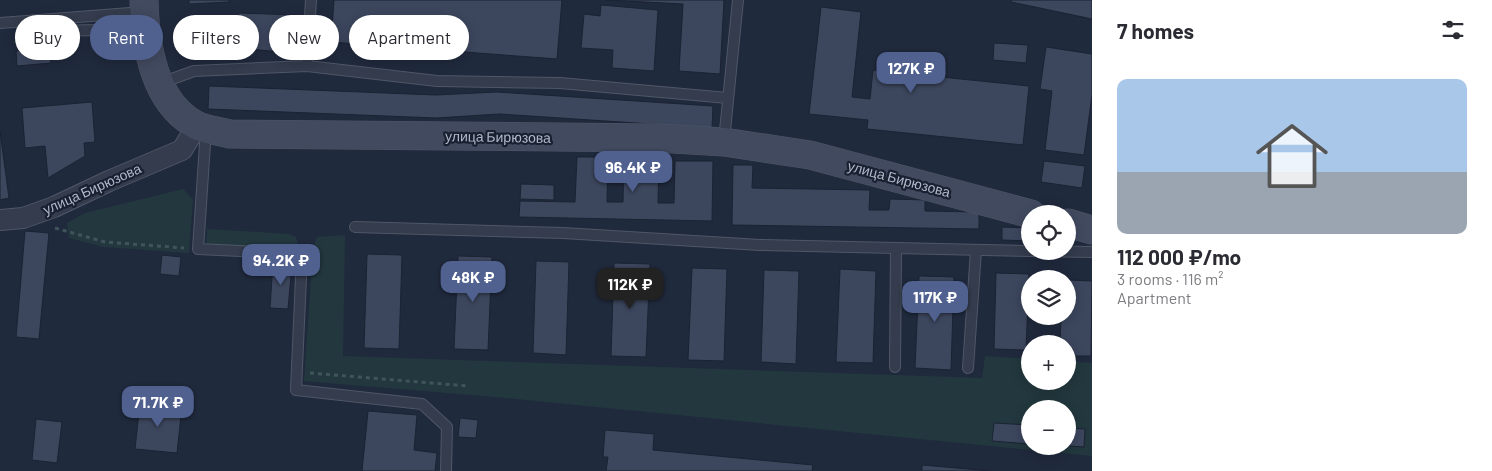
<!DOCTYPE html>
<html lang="en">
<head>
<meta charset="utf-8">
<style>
	:root { --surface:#fff; --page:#f2f2f3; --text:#2b2b33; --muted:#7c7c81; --line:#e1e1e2; --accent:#50618f }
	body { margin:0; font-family:Barlow,sans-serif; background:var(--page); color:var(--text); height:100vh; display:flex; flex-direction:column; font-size:19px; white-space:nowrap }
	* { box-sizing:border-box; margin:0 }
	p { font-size:16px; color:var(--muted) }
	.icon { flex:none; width:28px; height:28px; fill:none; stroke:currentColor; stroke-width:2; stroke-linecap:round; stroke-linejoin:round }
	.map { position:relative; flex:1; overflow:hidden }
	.drawer { display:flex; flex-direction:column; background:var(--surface); width:400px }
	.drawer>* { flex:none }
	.top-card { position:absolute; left:15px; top:15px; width:475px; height:45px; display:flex; gap:10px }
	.fabs { position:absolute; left:1021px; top:205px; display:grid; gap:10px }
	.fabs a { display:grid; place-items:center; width:55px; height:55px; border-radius:50%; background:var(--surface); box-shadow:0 2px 12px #0003; font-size:25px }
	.price { position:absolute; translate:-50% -42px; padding:0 11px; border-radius:10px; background:var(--accent); color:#fff; font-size:16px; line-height:32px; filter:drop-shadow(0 1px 2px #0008) }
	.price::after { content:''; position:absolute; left:50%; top:30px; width:15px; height:11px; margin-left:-8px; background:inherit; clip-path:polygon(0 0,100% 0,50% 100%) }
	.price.on { background:#222; color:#fff }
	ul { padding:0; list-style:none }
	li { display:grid; align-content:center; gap:10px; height:265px; padding:0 25px }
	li+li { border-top:1px solid var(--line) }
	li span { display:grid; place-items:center; height:155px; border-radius:10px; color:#555 }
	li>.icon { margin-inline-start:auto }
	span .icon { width:90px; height:90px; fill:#fffc; stroke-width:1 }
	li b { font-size:21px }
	h2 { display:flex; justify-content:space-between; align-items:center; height:60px; padding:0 25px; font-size:21px }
	.pill { padding:0 18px; border-radius:22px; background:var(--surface); box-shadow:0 2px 12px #0003; font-size:18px; line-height:45px }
	.pill.on { background:var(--accent); color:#fff }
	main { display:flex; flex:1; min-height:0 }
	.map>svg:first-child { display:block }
	.green { fill:#22383e; fill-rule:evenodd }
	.building { fill:#3c465d; stroke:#1b2333 }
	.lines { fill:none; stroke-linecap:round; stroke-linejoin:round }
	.lane-casing { stroke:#4f5767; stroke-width:12 }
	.street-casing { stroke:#4f5767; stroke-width:22 }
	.secondary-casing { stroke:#4f5767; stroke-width:29 }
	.path { stroke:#40555b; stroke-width:3; stroke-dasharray:4 4; stroke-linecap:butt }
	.lane { stroke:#343c4d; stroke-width:10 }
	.street { stroke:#343c4d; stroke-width:20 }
	.secondary { stroke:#424a60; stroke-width:28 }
	.labels { text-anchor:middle; stroke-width:4.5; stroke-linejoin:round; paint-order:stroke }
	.street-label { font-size:14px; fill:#afb7c9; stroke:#192131 }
</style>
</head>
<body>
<main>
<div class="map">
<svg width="1092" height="471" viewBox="0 0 1092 471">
	<rect width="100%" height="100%" fill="#202a3d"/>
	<path class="green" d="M183,189l10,10 -4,54 -85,-6 -35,-9 -2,-15 18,-10z
		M207,229l82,5 7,3 3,12 -6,11 -87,-6z
		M345,235l-2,121 639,22 3,-22 45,3v22h38v-20l24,2v93l-597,-59 -191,-16 9,-132 4,-12zM1030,409h38v37h-38z"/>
	<path class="building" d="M189,0h40v2l-40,2z
		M334,0h228l-5,59 -226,-17z
		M606,0h118l-4,74 -41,-3 4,-67z
		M1011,0h81v19l-81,-17z
		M601,5l57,5 -4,61 -42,-3 1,-18 -32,-2 3,-34 16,2z
		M821,7l40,5 -9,85 18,2 3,-29 156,16 -6,59 -156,-16 1,-9 -59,-6z
		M239,13l58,2 -3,38 -82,-7 1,-16h22z
		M994,43l34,2 -2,18 -33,-3z
		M1046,47l46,7v41l-8,60 -39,-5 7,-59 -12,-2z
		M49,48l2,15 -34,3 -1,-15z
		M209,86l227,9 61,-3 216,14 -1,22 -213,-14 -63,4 -228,-9z
		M92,102l3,40 -11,1 1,13 -37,22 -3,-32 -20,2 -3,-40z
		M0,131l9,67 -9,2z
		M624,155l35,1 -1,47h16l1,-42h38l-1,60 -193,-4 1,-16 55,1 2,-45h31l-1,45h16z
		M1044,161l41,5 -3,22 -41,-6z
		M733,165h20l-1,23 118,2 -1,20h20l1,-11 35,1v11l54,1v17l-247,-4z
		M521,184l33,1v15l-34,-1z
		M1002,227l28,1v13l-28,-1z
		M25,231l24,2 -10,106 -23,-2z
		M367,254l35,1 -3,94 -35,-1z
		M162,255l19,2 -2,19 -19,-2z
		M458,256l34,1 -4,93 -34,-1z
		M536,261l33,1 -3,93 -33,-2z
		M273,263l19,2 -4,44 -18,-1z
		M614,263l36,1 -4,93 -35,-1z
		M692,268l35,1 -3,92 -36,-1z
		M840,269l36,2 -3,92 -37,-1z
		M764,270l35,1 -3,93 -35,-2z
		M996,273l33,1 -3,76 -32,-1z
		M919,276l35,1 -3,93 -36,-2z
		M1068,280l24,1 -1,75h-23v-12h-8l1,-28h7z
		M140,403l42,4 -5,46 -42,-4z
		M368,411l49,4 -3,35 23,3 -2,18h-73z
		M460,418l18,2 -2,18 -18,-1z
		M36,419l26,3 -5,41 -25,-3z
		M994,423l36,2v19l-38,-3z
		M1068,428l17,1 -1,18 -16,-1z
		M605,430l49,4 -1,16 160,15 -1,6h-206l2,-14h-5z
		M922,465l69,6h-69z"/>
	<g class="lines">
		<g class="lane-casing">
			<path id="lane" d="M53,19v12l92,-2
				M0,23l143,-11
				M307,66l4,-66
				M161,85l11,-6 22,-8 113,-5 130,15 123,2 168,15
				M206,129l-8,120 104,5 -6,136 126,14 25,23 -1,44
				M724,141l14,-141
				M355,227l208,6 197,12 270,6
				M1032,251l60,1
				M895,367l1,-119
				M968,368l8,-118"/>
		</g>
		<g class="street-casing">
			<path id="street" d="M0,220l23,-2 31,-11 55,-26 73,-31 15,-24"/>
		</g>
		<g class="secondary-casing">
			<path id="secondary" d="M144,0c1,44 9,102 52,125 10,5 24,6 34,9l427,4 67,4 86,13 221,59
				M1068,223l24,7"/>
		</g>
		<path class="path" d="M55,228l50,14 79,6
			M310,373l158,13"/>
		<use href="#lane" class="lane"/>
		<use href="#street" class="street"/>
		<use href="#secondary" class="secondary"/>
	</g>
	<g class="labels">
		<g class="street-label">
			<text transform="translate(498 137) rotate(1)" y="5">улица Бирюзова</text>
			<text transform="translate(899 179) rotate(15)" y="5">улица Бирюзова</text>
			<text transform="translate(92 189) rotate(-24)" y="5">улица Бирюзова</text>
		</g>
	</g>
</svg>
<div class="fabs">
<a><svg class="icon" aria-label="locate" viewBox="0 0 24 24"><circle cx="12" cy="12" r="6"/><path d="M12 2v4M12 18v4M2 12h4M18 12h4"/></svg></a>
<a><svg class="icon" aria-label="layers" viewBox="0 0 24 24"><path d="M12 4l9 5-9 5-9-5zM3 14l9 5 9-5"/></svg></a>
<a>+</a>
<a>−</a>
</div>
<b class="price" style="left:911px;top:94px">127K ₽</b>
<b class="price" style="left:633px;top:193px">96.4K ₽</b>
<b class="price" style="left:281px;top:286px">94.2K ₽</b>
<b class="price" style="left:473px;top:303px">48K ₽</b>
<b class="price on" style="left:630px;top:310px">112K ₽</b>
<b class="price" style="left:935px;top:323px">117K ₽</b>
<b class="price" style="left:158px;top:428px">71.7K ₽</b>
<div class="top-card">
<a class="pill">Buy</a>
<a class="pill on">Rent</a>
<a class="pill">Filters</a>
<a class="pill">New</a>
<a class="pill">Apartment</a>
</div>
</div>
<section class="drawer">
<h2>7 homes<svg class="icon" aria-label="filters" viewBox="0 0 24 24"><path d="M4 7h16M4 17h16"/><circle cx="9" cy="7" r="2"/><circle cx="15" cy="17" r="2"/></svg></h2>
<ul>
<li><span style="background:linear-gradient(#a9c7e8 60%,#9aa5b1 0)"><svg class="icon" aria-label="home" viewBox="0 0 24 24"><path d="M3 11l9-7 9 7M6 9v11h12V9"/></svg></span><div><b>112 000 ₽/mo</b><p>3 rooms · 116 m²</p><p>Apartment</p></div></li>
</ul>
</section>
</main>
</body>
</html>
